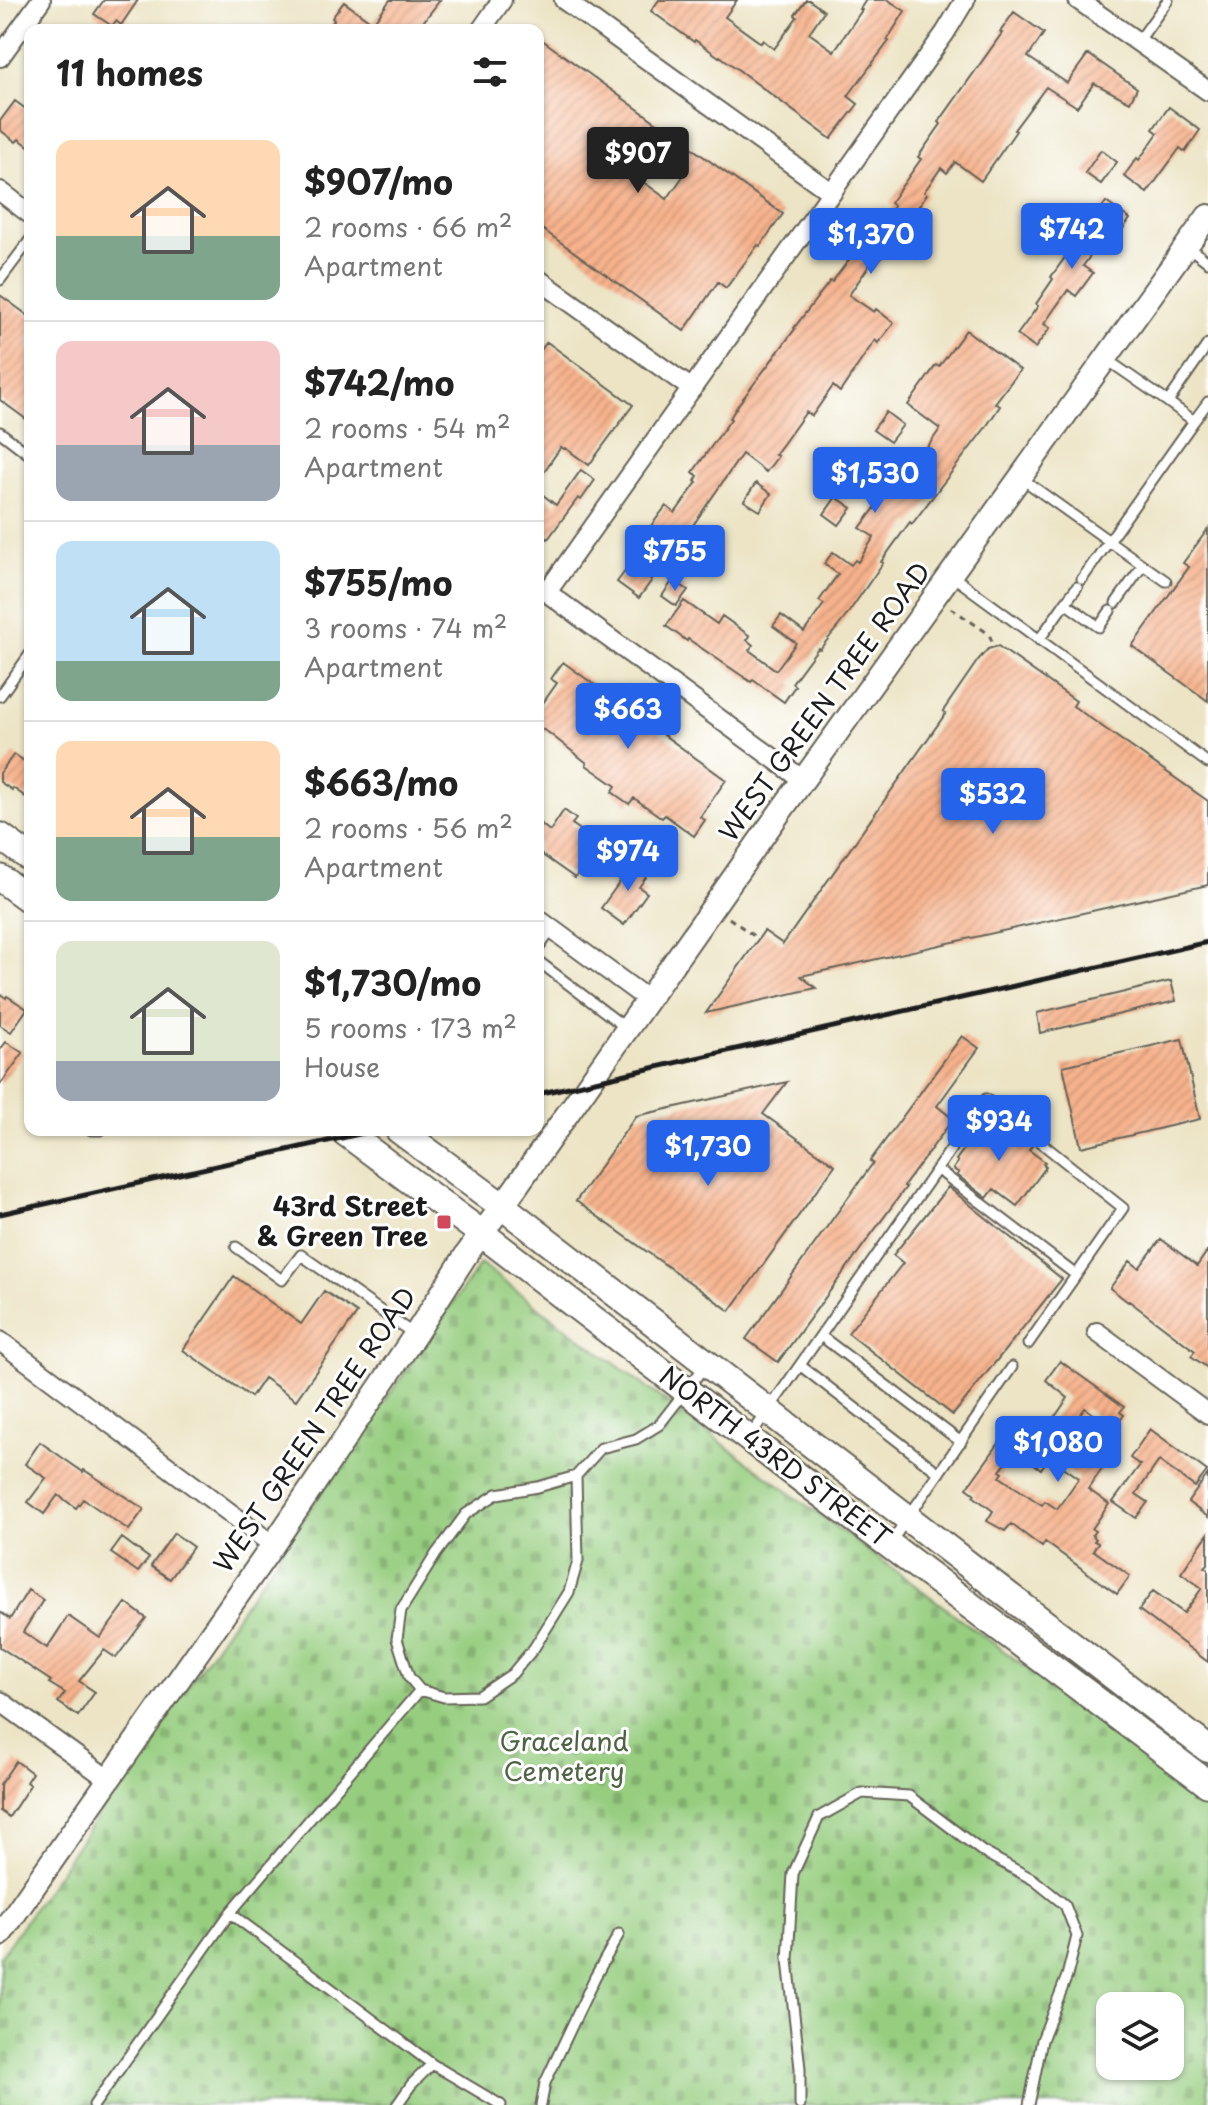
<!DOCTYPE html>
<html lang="en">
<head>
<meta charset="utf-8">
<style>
	:root { --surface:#fff; --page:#f2f2f2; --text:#222; --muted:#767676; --line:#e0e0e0; --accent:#2563eb }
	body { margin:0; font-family:"Playpen Sans",sans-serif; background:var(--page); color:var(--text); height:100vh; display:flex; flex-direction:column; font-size:30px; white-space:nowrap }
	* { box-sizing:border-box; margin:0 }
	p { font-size:26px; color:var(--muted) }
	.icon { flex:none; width:44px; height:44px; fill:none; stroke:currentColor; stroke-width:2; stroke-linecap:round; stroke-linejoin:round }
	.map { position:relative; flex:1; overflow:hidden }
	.details { position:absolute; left:24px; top:24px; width:520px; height:1112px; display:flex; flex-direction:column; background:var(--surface); border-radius:16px; box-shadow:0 2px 6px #0004 }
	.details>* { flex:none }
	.tools { position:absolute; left:1096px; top:1992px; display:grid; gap:16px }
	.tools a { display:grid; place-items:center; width:88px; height:88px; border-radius:16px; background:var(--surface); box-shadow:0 2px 6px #0004; font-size:40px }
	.price { position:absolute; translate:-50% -68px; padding:0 18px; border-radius:8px; background:var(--accent); color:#fff; font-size:26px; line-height:52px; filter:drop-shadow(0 2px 4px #0008) }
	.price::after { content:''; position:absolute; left:50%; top:48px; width:24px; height:18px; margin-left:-12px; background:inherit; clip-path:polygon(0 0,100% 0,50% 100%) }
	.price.current { background:#222; color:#fff }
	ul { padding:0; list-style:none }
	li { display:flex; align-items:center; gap:24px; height:200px; padding:0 32px }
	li+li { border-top:2px solid var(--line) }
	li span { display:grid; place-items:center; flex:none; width:224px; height:160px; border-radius:16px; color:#555 }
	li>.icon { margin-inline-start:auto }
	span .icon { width:96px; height:96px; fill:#fffc; stroke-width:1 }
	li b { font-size:34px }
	h2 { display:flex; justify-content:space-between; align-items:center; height:96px; padding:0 32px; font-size:34px }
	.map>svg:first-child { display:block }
	.cemetery { fill:url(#cemetery-stones); stroke:#59744e; stroke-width:2; fill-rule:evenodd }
	.building { fill:url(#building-hatch); fill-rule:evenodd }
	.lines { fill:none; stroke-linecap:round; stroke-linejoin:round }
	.service-casing { stroke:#656257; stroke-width:13 }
	.minor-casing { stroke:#656257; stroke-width:22 }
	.tertiary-casing { stroke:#656257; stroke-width:26 }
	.secondary-casing { stroke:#656257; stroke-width:30 }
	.path { stroke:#656257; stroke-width:3; stroke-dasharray:6 6; stroke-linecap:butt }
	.service { stroke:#fff; stroke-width:9 }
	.minor { stroke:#fff; stroke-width:18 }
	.tertiary { stroke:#fff; stroke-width:22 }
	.secondary { stroke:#fff; stroke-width:26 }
	.rail { stroke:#1c1c1c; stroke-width:5 }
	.poi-dot { fill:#d1495b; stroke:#fff; stroke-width:3 }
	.labels { text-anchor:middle; stroke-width:6; stroke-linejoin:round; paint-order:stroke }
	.street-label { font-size:26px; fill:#1c1c1c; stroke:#fff }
	.poi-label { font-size:26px; font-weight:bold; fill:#1c1c1c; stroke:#fff; text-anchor:end }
	.park-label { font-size:26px; fill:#4d6344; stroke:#fff }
</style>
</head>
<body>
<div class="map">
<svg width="1208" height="2105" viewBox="0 0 1208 2105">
	<defs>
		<pattern id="cemetery-stones" width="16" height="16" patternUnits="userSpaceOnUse" patternTransform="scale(2)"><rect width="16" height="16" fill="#96cd7f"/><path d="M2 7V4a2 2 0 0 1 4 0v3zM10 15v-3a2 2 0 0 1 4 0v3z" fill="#81af6d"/></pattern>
		<pattern id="building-hatch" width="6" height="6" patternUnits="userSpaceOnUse" patternTransform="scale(2)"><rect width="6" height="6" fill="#f6b28c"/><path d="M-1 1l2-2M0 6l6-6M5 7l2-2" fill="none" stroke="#d29878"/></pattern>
	</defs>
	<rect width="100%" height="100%" fill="#fff"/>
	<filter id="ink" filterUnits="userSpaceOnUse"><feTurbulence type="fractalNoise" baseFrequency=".0125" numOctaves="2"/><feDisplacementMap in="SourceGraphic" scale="16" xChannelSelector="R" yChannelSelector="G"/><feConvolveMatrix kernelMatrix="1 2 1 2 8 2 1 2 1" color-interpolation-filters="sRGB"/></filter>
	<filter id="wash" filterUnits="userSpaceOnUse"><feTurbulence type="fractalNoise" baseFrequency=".006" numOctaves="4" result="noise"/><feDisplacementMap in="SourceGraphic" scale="32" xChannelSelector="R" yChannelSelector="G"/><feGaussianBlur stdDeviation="1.8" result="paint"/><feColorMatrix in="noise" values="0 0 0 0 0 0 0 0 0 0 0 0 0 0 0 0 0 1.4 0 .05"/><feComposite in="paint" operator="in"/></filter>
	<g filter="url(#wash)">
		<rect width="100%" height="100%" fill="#ece4c5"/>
		<path class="cemetery" d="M480,1264l728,538v303h-1208v-148zM1110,2006h60v60h-60z"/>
		<g id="blocks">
			<path class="building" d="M104,0h34l-17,25 -5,-4 -4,5 -18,-12z
				M390,0h50l-23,30h-90l7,-10 -2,-2 12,-16 29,21z
				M659,0h78l-12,17 36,26 2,-3 11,9 23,-32 -2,-2 11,-15h3l15,11 -15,22 25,18 28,-41 -2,-1 6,-9h22l17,11 -18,29 2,1 -41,55 10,8 -27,35 -111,-83 -1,1 -24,-17 -1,2 -43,-31z
				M1014,12l30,21 -16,24 39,26 21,-29 49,34 -7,14 -36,-19 -17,24 -31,-20 -32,43 2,1 -35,50 -26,-19 -8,11 -6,-5 -17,24 3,2 -20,29 1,1 -9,12 -2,-1 -22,31 -4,-3 -22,32 25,17 2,-3 18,14 -16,20 -3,-3 -35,52 -7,-6 -21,30 -6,-4 -31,43 3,1 -12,16 -24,-18 -62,90 -11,-8 -26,37 9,7 -13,18 -22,-16 24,-32 -5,-4 30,-40 9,7 22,-31 -2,-1 3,-5 -5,-4 38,-53 -1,-1 8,-13 57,-76 -1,-1 36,-47 2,1 39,-51 4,3 19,-28 -4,-3 31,-44 -3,-2 23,-33 -2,-2 63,-89 -2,-1z
				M538,37l245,177 -23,32 -2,-1 -32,43 -8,-6 -34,49 -146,-105zM659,157l25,18 -17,24 -25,-18z
				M15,101l15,11v35l-11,-8 -3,3 -16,-12v-9z
				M1169,107l31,23 -15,22 -5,-4 -33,45 -23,-17 13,-18 2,2 19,-27 -5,-4z
				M1101,150l16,12 -16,22 -16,-11z
				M1106,202l24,17 -10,14 -2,-2 -4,7 -7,-5 -24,33 10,7 -17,23 -8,-6 -24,34 6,4 -15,20 -18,-13 21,-29 -2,-2 17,-25 -2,-2 20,-28 -2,-1 13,-17 2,2z
				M0,295l30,22v105l-30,-22z
				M966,330l54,40 -25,33 5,3 -14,21 -74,97 -2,-2 -29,40 2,1 -39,56 -24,30 -2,-1 -26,35 3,3 -11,16 -31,-22 -2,2 -63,-43 -1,2 -21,-15 18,-25 33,23 5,-8 28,20 -3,4 6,5 -4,5 27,20 20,-27 -23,-17 8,-11 23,17 20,-28 -5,-3 19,-27 -14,-10 9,-12 18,13 4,-5 3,2 16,-25 -14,-9 35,-47 6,4 39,-56 -32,-24 28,-40 3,2z
				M547,342l86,63 -44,60 -24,-17 -1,1 -3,-2 -23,33v-126z
				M886,412l17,13 -13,17 -17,-12z
				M581,470l14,10 -14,20 -3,-2 -30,41 -10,-6 3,-6 -3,-2v-34l18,14z
				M756,483l15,11 -11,17 -16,-10z
				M836,497l16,11 -13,17 -15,-11z
				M1208,529v172l-76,-55 57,-79 -6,-4z
				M673,580l15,10 -12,16 -14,-10z
				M998,646l78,55 -3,5 135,95v84l-407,91 15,12 -110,25 58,-82 19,13 163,-231 -3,-2 35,-51 10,-11z
				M563,662l163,118 -26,37 5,3 -11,16 -29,-21 -3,3 -28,-20 -5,6 -17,-12 4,-6 -30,-21 1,-2 -38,-30 -11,-6v-17l19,-27 -6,-4z
				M14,754l16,11v35l-17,-12 -1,2 -12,-8v-9z
				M564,810l12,9 -4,5 27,19 -24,35 -37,-26v-30l12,9z
				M637,858l15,11 -13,18 8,6 -23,32 -23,-17z
				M1171,981l5,20 -136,32 -3,-20z
				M0,994l6,4 1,-2 20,13 -16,23 -11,-7z
				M962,1036l17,12 -42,58 16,13 -49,67 2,1 -128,175 -32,-23 127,-176 -3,-2z
				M1182,1039l18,80 -119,28 -18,-81z
				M6,1042l17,11 -23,32v-35z
				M787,1082l-24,32 72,51 -105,146 -154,-110 60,-85z
				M992,1116l40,30 -3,4 16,12 -2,2 3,3 -29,39 -23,-17 -7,9 -30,-23 2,-2 -6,-4 5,-7 -2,-2 25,-34 2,2z
				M948,1187l114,92 -109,136 -105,-82 55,-70 -10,-8z
				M1161,1239l36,27 11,-16v118l-17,-12 4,-5 -66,-50 -1,1 -18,-14 20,-27 9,7z
				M234,1276l67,48 23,-33 33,22 -61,87 -32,-22 -13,19 -68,-47z
				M1060,1361l64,46 -4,5 4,3 -10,14 -29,-21 -25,34 23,17 7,-8 16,12 -18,26 21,15 -17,25 3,2 -3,4 4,4 -2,2 4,2 -5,7 37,26 -13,18 -72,-52 -3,5 -31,-23 -6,7 -18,-10 6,-10 -20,-15 2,-2 -8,-6 35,-49 14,10 -16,22 3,2 -3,4 42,28 3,-4 12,8 22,-31 -30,-21 -8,12 -11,-8 19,-27 -4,-3 23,-33 -22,-18z
				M1150,1429l57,42 -12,16 -36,-26 -23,33 12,8 -12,16 -23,-16 27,-37 -10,-7z
				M40,1442l43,30 1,-2 60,39 -15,21 -46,-31 -7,9 -18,-13 -14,19 -16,-12 18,-24 -21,-14z
				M1208,1474v43l-20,-15z
				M174,1533l19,14 -23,32 -19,-13z
				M1208,1534v30l-3,3 3,2v93l-69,-52 14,-19 31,22 18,-25 -21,-15z
				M122,1538l27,20 -11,14 -27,-19z
				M28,1590l15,10 -20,32 24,16 21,-32 32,22 26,-35 20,15 -30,40 -12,-8 -25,31 16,11 -17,24 -20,-14 7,-9 -16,-10 2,-2 -51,-34v-35l10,7z
				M16,1761l16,12 -6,9 4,3 -21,32 -9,-6v-27z"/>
		</g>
	</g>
	<g filter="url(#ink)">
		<use href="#blocks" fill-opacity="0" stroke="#656257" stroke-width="2"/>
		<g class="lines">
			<g class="service-casing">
				<path id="service" d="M1138,42l30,-42
					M1188,247l20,15
					M0,280l30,-40
					M1106,359l62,43
					M1194,421l14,-19
					M0,432l30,23
					M1021,478l88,63 85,-120 -26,-19 40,-58
					M1143,565l23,16
					M951,575l257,188
					M1082,579l27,-38 34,24 -27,38
					M1077,587l-12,16 34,24 11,-16
					M1039,640l26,-37
					M0,696l30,-42
					M538,949l14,-20
					M538,961l88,67
					M91,1130h10
					M937,1169l139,106
					M236,1247l46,33 19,-25 114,80
					M821,1336l140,106
					M801,1366l138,107
					M751,1435l235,-336 137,109 -95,136
					M576,1476l2,85 -9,31 -35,56 -22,26 -33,22 -35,1 -24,-7 -11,-13 -12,-38 4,-29 35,-56 30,-40 31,-20 41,-7 38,-11 25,-28 35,-9 23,-14 46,-59
					M891,1542l121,-175
					M230,1913l190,-223
					M94,2105l136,-192 202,151 69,41
					M397,2105l14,-20 21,-21
					M541,2105l4,-22 50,-106 24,-43
					M800,2105v-37l-12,-108 5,-86 26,-57 43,-24 47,3 74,56 51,28 31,25 12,31 -10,40 -25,64 -13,65"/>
			</g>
			<g class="minor-casing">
				<path id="minor" d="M564,0l268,193
					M1078,0l130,91
					M481,30l21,-30
					M0,57l41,-57
					M0,191l30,23
					M538,279l154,110
					M538,586l265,194
					M547,592l398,-559 20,-33
					M538,919l109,80
					M1097,1332l111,82
					M0,1341l273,204
					M0,1701l108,78"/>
			</g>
			<g class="tertiary-casing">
				<path id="tertiary" d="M0,1935l273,-390 142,-210 51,-80 50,-68 249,-354 443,-617"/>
			</g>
			<g class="secondary-casing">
				<path id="secondary" d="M0,836l30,22
					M0,878l30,22
					M342,1130l139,103 331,254 396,297
					M399,1130l103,76 706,543"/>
			</g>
			<path class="path" d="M951,608l38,26 5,13
				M729,918l29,21"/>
			<use href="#service" class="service"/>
			<use href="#minor" class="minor"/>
			<use href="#tertiary" class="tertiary"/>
			<use href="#secondary" class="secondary"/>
			<path class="rail" d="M538,1094l670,-152
				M0,1214l377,-84"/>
		</g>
	</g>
	<rect class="poi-dot" x="436" y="1214" width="16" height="16" rx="4"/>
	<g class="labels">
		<g class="street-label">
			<text transform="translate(825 702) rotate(-54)" y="9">WEST GREEN TREE ROAD</text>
			<text transform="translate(315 1430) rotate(-56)" y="9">WEST GREEN TREE ROAD</text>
			<text transform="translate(775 1457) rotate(37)" y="9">NORTH 43RD STREET</text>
		</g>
		<g class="poi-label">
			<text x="428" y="1216">43rd Street<tspan x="428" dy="30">&amp; Green Tree</tspan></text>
		</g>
		<g class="park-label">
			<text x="564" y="1751">Graceland<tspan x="564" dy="30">Cemetery</tspan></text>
		</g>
	</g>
</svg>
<div class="tools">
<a><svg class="icon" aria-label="layers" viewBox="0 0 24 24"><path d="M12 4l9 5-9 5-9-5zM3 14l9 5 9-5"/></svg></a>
</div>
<b class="price current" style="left:638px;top:195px">$907</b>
<b class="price" style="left:1072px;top:271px">$742</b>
<b class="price" style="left:871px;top:276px">$1,370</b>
<b class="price" style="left:875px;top:515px">$1,530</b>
<b class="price" style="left:675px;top:593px">$755</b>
<b class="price" style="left:628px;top:751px">$663</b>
<b class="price" style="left:993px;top:836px">$532</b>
<b class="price" style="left:628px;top:893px">$974</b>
<b class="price" style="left:999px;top:1163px">$934</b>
<b class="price" style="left:708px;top:1188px">$1,730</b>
<b class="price" style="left:1058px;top:1484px">$1,080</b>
<section class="details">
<h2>11 homes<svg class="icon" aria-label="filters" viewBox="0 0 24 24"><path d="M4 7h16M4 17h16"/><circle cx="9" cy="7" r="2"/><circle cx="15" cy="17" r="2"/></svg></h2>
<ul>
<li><span style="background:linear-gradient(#ffd9b3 60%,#7fa58c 0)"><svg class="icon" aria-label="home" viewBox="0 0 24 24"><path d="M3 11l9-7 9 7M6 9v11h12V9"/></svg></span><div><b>$907/mo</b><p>2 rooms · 66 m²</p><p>Apartment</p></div></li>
<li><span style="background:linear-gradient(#f6c9c9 65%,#9aa5b1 0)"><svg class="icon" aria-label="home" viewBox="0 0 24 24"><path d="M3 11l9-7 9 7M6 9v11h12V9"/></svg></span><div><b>$742/mo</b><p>2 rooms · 54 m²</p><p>Apartment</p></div></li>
<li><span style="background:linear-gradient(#bfe0f5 75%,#7fa58c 0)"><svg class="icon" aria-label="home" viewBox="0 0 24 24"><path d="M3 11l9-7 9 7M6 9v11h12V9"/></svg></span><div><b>$755/mo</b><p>3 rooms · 74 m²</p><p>Apartment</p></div></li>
<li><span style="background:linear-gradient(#ffd9b3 60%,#7fa58c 0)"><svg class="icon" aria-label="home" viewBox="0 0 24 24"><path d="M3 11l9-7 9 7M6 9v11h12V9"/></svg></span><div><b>$663/mo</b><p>2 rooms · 56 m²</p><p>Apartment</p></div></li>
<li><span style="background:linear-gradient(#dfe7d0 75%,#9aa5b1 0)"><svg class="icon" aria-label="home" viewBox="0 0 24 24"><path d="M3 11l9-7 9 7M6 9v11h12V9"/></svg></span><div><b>$1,730/mo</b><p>5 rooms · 173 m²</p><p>House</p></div></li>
</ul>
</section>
</div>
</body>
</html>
